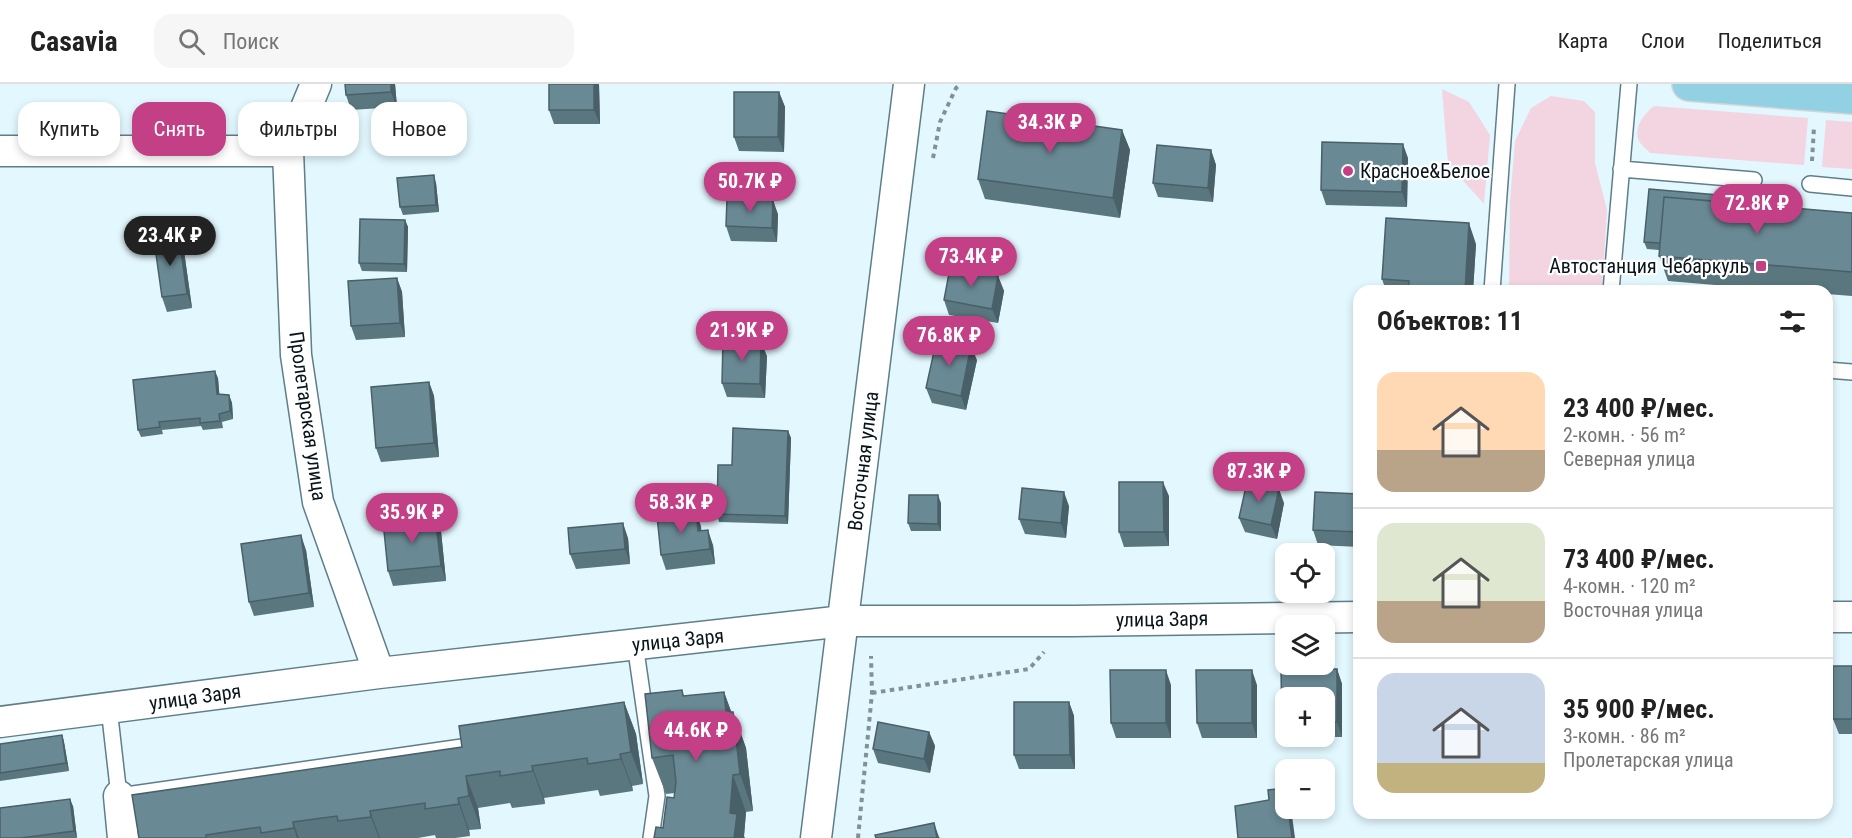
<!DOCTYPE html>
<html lang="ru">
<head>
<meta charset="utf-8">
<style>
	:root { --surface:#fff; --page:#f6f6f6; --text:#222; --muted:#767676; --line:#e0e0e0; --accent:#c34087 }
	body { margin:0; font-family:"Roboto Condensed",sans-serif; background:var(--page); color:var(--text); height:100vh; display:flex; flex-direction:column; font-size:22px; white-space:nowrap }
	* { box-sizing:border-box; margin:0 }
	p { font-size:20px; color:var(--muted) }
	.icon { flex:none; width:33px; height:33px; fill:none; stroke:currentColor; stroke-width:2; stroke-linecap:round; stroke-linejoin:round }
	.map { position:relative; flex:1; overflow:hidden }
	.panel { position:absolute; left:1353px; top:201px; width:480px; height:534px; display:flex; flex-direction:column; background:var(--surface); border-radius:18px; box-shadow:0 3px 9px #0003 }
	.panel>* { flex:none }
	.top-card { position:absolute; left:18px; top:18px; width:570px; height:54px; display:flex; gap:12px }
	.buttons { position:absolute; left:1275px; top:459px; display:grid; gap:12px }
	.buttons a { display:grid; place-items:center; width:60px; height:60px; border-radius:12px; background:var(--surface); box-shadow:0 3px 9px #0003; font-size:30px }
	.price { position:absolute; translate:-50% -51px; padding:0 14px; border-radius:21px; background:var(--accent); color:#fff; font-size:20px; line-height:39px; filter:drop-shadow(0 2px 3px #0008) }
	.price::after { content:''; position:absolute; left:50%; top:36px; width:18px; height:14px; margin-left:-9px; background:inherit; clip-path:polygon(0 0,100% 0,50% 100%) }
	.price.selected { background:#222; color:#fff }
	ul { padding:0; list-style:none }
	li { display:flex; align-items:center; gap:18px; height:150px; padding:0 24px }
	li+li { border-top:2px solid var(--line) }
	li span { display:grid; place-items:center; flex:none; width:168px; height:120px; border-radius:18px; color:#555 }
	li>.icon { margin-inline-start:auto }
	span .icon { width:72px; height:72px; fill:#fffc; stroke-width:1 }
	li b { font-size:26px }
	h2 { display:flex; justify-content:space-between; align-items:center; height:72px; padding:0 24px; font-size:26px }
	.tag { padding:0 21px; border-radius:18px; background:var(--surface); box-shadow:0 3px 9px #0003; font-size:21px; line-height:54px }
	.tag.selected { background:var(--accent); color:#fff }
	header { display:flex; align-items:center; gap:36px; box-sizing:border-box; height:84px; padding:0 30px; background:var(--surface); border-bottom:2px solid var(--line) }
	header strong { font-size:28px }
	nav { display:flex; gap:33px; margin-inline-start:auto; font-size:21px }
	.search { width:420px; height:54px; background:var(--page); display:flex; align-items:center; gap:15px; box-sizing:border-box; padding:0 21px; border-radius:18px; color:var(--muted); font-size:22px }
	.map>svg:first-child { display:block }
	.green { fill:#f3d5e2 }
	.lines { fill:none; stroke-linecap:round; stroke-linejoin:round }
	.service-casing { stroke:#5f7e89; stroke-width:18 }
	.minor-casing { stroke:#5f7e89; stroke-width:33 }
	.primary-casing { stroke:#d3d5d6; stroke-width:36 }
	.path { stroke:#809197; stroke-width:4; stroke-dasharray:4.5 4.5; stroke-linecap:butt }
	.service { stroke:#fff; stroke-width:15 }
	.minor { stroke:#fff; stroke-width:30 }
	.primary { stroke:#92d1e4; stroke-width:33 }
	.wall { fill:#5a767f }
	.shaded-wall { fill:#4a6068 }
	.building { fill:#698994; stroke:#4a6068; stroke-width:1.5 }
	.poi-dot { fill:#c34087; stroke:#fff; stroke-width:2 }
	.labels { text-anchor:middle; stroke-width:4.5; stroke-linejoin:round; paint-order:stroke }
	.poi-label { font-size:20px; fill:#081419; stroke:#fff; text-anchor:start }
	.street-label { font-size:20px; fill:#081419; stroke:#fff }
</style>
</head>
<body>
<header>
<strong>Casavia</strong>
<div class="search"><svg class="icon" aria-label="search" viewBox="0 0 24 24"><circle cx="10" cy="10" r="6"/><path d="M15 15l6 6"/></svg>Поиск</div>
<nav><a>Карта</a><a>Слои</a><a>Поделиться</a></nav>
</header>
<div class="map">
<svg width="1852" height="754" viewBox="0 0 1852 754">
	<rect width="100%" height="100%" fill="#e2f7fe"/>
	<path class="green" d="M1442,5l27,13 21,33 -6,69 -36,-40z
		M1551,12l33,5 11,11v51l12,47 -5,81h-93l1,-90 5,-60 16,-33z
		M1654,22l154,12 -4,47 -154,-12c-3,-4 -9,-8 -11,-12 -6,-14 5,-27 15,-35z
		M1826,36l26,2v47l-30,-2z"/>
	<g class="lines">
		<g class="service-casing">
			<path id="service" d="M1621,85l133,11
				M1810,100l42,4
				M1492,207l15,-207
				M1611,207l18,-207
				M1827,286l25,2
				M635,560l22,152 -6,42
				M109,624l10,88 364,-52"/>
		</g>
		<g class="minor-casing">
			<path id="minor" d="M316,0l-28,67 8,204 22,147 61,171
				M0,67h288
				M1827,533h25
				M0,638l379,-49 465,-52h229l286,-4
				M119,712l4,42
				M816,754l93,-754"/>
		</g>
		<g class="primary-casing">
			<path id="primary" d="M1689,0l163,13"/>
		</g>
		<path class="path" d="M933,74l7,-36 16,-34 5,-4
			M1812,77l2,-34
			M872,609l157,-24 15,-17
			M858,754l14,-145 -1,-37"/>
		<use href="#service" class="service"/>
		<use href="#minor" class="minor"/>
		<use href="#primary" class="primary"/>
	</g>
	<path class="wall" d="M395,0l2,23 -46,3 -5,-15z
		M599,0l1,40h-46l-5,-14z
		M779,8l6,15 -1,45 -45,-1 -5,-14z
		M1122,46l8,20 -10,68 -135,-19 -7,-20z
		M1211,66l5,15 -3,37 -55,-5 -5,-14z
		M1408,74l-1,49 -81,-2 -5,-15z
		M436,99l3,29 -36,3 -3,-8z
		M1792,124l60,5v83l-25,-2v-3h-40l-119,-10 -9,-25v-6l-12,-1 -3,-7z
		M778,130l-1,28 -46,-1 -5,-15z
		M405,136l3,7 -1,45 -45,-1 -3,-8z
		M179,153l5,14 8,57 -25,4 -5,-15z
		M1476,160l-3,47h-87l-4,-12z
		M998,192l6,15 -6,32 -49,-8 -5,-15z
		M397,194l5,14 3,45 -49,3 -5,-14z
		M767,272l-2,42 -38,-1 -5,-14z
		M977,276l-11,50 -34,-7 -6,-15z
		M218,294l1,16 10,1 3,8 1,16 -11,3 1,6 -20,2 -2,-4 -39,4 1,4 -22,3 -3,-7z
		M429,298l5,14 5,61 -58,5 -5,-14z
		M788,347l3,7 -3,86 -69,-2 -2,-8 15,-49z
		M1359,410v53l-41,-2 -5,-15z
		M1169,412v50l-45,1 -5,-15z
		M941,419v28h-30l-3,-8z
		M1284,419l-7,36 -32,-7 -6,-14z
		M1069,422l-3,32 -41,-4 -6,-15z
		M435,432l6,15 5,50 -53,5 -5,-15z
		M701,442v5l12,14 2,19 -49,6 -5,-15z
		M628,454l2,26 -54,5 -6,-15z
		M306,466l8,57 -60,9 -5,-14z
		M1852,582v68h-13l-6,-15z
		M1337,585l5,15v53h-55v-1h37v-38h-38v36l-4,-11 -1,-53z
		M1171,601v53h-55l-5,-15z
		M1257,601v53h-55l-5,-15z
		M682,606l2,6 40,-4 7,20h2l13,36 7,63 -7,1 -2,24 -81,-8 11,-30 1,-5 -9,1 -14,-36z
		M624,618l12,32 7,50 -11,2 1,5 -33,5 -2,-6 -54,8 1,6 -33,4 -2,-5 -32,5 3,21 -12,1 1,6 -15,2h-19l-1,-3 -17,3h-279z
		M1069,618l5,14 1,53h-56l-5,-14z
		M929,648l6,14 -5,27 -52,-10 -5,-14z
		M62,651l2,7 5,29 -69,10v-37z
		M73,722l4,32h-77z"/>
	<path class="shaded-wall" d="M391,0h4l2,23 -6,-15z
		M594,0h5l1,40 -6,-14z
		M779,8l6,15 -1,45 -6,-15z
		M1122,46l8,20 -10,68 -7,-20z
		M1403,60l5,14 -1,49 -5,-15z
		M1211,66l5,15 -3,37 -5,-14z
		M434,91l2,8 3,29 -3,-7z
		M773,116l5,14 -1,28 -5,-14z
		M405,136l3,7 -1,45 -3,-8z
		M1469,139l7,21 -3,47h-8z
		M179,153l5,14 8,57 -5,-14z
		M998,192l6,15 -6,32 -6,-14z
		M397,194l5,14 3,45 -5,-14z
		M761,257l6,15 -2,42 -5,-14z
		M971,262l6,14 -11,50 -5,-14z
		M215,287l3,7 2,23 -3,-7z
		M429,298l5,14 5,61 -5,-14z
		M229,311l3,8 1,16 -3,-8z
		M788,347l3,7 -3,86 -3,-8z
		M1163,398l6,14v50l-5,-14z
		M1279,405l5,14 -7,36 -6,-14z
		M1064,408l5,14 -3,32 -5,-15z
		M938,411l3,8v28l-3,-7z
		M696,428l5,14 2,20 -5,-15z
		M435,432l6,15 5,50 -5,-15z
		M623,439l5,15 2,26 -5,-15z
		M708,446l5,15 2,19 -5,-15z
		M301,451l5,15 8,57 -5,-14z
		M1337,585l5,15v53l-5,-15z
		M1166,586l5,15v53l-5,-15z
		M1252,586l5,15v53l-5,-15z
		M724,608l10,27 -1,-7 13,36 7,63 -13,-37 -14,-62z
		M624,618l12,32 7,50 -12,-32z
		M1069,618l5,14 1,53 -5,-14z
		M929,648l6,14 -5,27 -6,-14z
		M62,651l2,7 5,29 -3,-8z
		M620,670l12,32 1,5 -12,-32z
		M532,682l12,32 1,6 -12,-33z
		M733,691l13,37 -2,24 1,2h-11l-4,-25z
		M466,692l12,32 3,21 -12,-33z
		M458,714l11,32 1,6 -11,-32z
		M70,715l3,7 4,32 -3,-7z
		M1288,724h3l4,30h-3z
		M370,727l10,27h-1l-8,-21z
		M293,738l6,16h-2l-3,-10z
		M934,739l5,14 1,1h-3z"/>
	<path class="building" d="M345,0h46v8l-45,3z
		M549,0h45v26h-45z
		M734,8h45l-1,45h-44z
		M987,27l135,19 -9,68 -135,-19z
		M1322,58l81,2 -1,48 -81,-2z
		M1157,61l54,5 -3,38 -55,-5z
		M434,91l2,30 -36,2 -3,-29z
		M1649,105l140,12 -1,6 -124,-10 -4,46 -16,-1z
		M1664,113l188,16v59l-193,-16z
		M727,114l46,2 -1,28 -46,-2z
		M1386,134l83,5 -4,68h-57l1,-10 -27,-2z
		M360,135l45,1 -1,44 -45,-1z
		M179,153l8,57 -25,3 -8,-57z
		M950,184l48,8 -6,33 -48,-9z
		M397,194l3,45 -49,3 -3,-45z
		M937,254l34,8 -10,50 -35,-8z
		M723,256l38,1 -1,43 -38,-1z
		M215,287l2,23 12,1 1,16 -11,3 1,7 -20,2v-5l-41,4 1,5 -22,3 -5,-50z
		M429,298l5,61 -58,5 -5,-61z
		M733,344l55,3 -3,85 -68,-2 1,-49h14z
		M1119,398h44l1,50h-45z
		M1247,398l32,7 -8,36 -32,-7z
		M1022,404l42,4 -3,31 -42,-4z
		M1315,408l44,2v38l-46,-2z
		M909,411h29v29l-30,-1z
		M696,428l2,19 10,-1 2,19 -49,6 -4,-39z
		M435,432l6,50 -53,5 -5,-50z
		M623,439l2,26 -55,5 -2,-26z
		M301,451l8,58 -60,9 -8,-58z
		M1833,582h19v53h-19z
		M1337,585v53h-13v-24h-38v25h-4l-1,-53z
		M1110,586h56v53h-55z
		M1196,586h56v53h-55z
		M682,606l1,6 41,-4 2,20h7l7,62 -7,1 -3,38 7,1 -3,24h-80l2,-11 7,1 4,-31 7,1 2,-16 -3,-27 -21,3 -7,-64z
		M624,618l7,50 -11,2 1,5 -33,5 -1,-6 -55,8 1,5 -33,5v-5l-34,5 3,20 -11,2 1,6 -34,5v-6l-55,8 1,6 -33,4 -1,-5 -44,6 1,6 -33,5 -1,-6 -54,8v3h-67l-7,-43 330,-48 -3,-21z
		M1014,618h55l1,53h-56z
		M878,638l51,10 -5,27 -51,-10z
		M62,651l4,28 -66,10v-29z
		M1285,704l1,20h2l4,30h-54l-3,-32 34,-6 -1,-10z
		M70,715l4,32 -53,7h-21v-30z
		M934,739l3,15h-61l-1,-3z"/>
	<g class="poi-dot">
		<circle cx="1348" cy="87" r="6"/>
		<rect x="1755" y="176" width="12" height="12" rx="3"/>
	</g>
	<g class="labels">
		<g class="poi-label">
			<text x="1360" y="94">Красное&amp;Белое</text>
			<text x="1749" y="189" text-anchor="end">Автостанция Чебаркуль</text>
		</g>
		<g class="street-label">
			<text transform="translate(308 332) rotate(82)" y="7">Пролетарская улица</text>
			<text transform="translate(863 377) rotate(-83)" y="7">Восточная улица</text>
			<text transform="translate(1162 535) rotate(-1)" y="7">улица Заря</text>
			<text transform="translate(678 556) rotate(-6)" y="7">улица Заря</text>
			<text transform="translate(195 613) rotate(-8)" y="7">улица Заря</text>
		</g>
	</g>
</svg>
<div class="buttons">
<a><svg class="icon" aria-label="locate" viewBox="0 0 24 24"><circle cx="12" cy="12" r="6"/><path d="M12 2v4M12 18v4M2 12h4M18 12h4"/></svg></a>
<a><svg class="icon" aria-label="layers" viewBox="0 0 24 24"><path d="M12 4l9 5-9 5-9-5zM3 14l9 5 9-5"/></svg></a>
<a>+</a>
<a>−</a>
</div>
<b class="price" style="left:1050px;top:70px">34.3K ₽</b>
<b class="price" style="left:750px;top:129px">50.7K ₽</b>
<b class="price" style="left:1757px;top:151px">72.8K ₽</b>
<b class="price selected" style="left:170px;top:183px">23.4K ₽</b>
<b class="price" style="left:971px;top:204px">73.4K ₽</b>
<b class="price" style="left:742px;top:278px">21.9K ₽</b>
<b class="price" style="left:949px;top:283px">76.8K ₽</b>
<b class="price" style="left:1259px;top:419px">87.3K ₽</b>
<b class="price" style="left:681px;top:450px">58.3K ₽</b>
<b class="price" style="left:412px;top:460px">35.9K ₽</b>
<b class="price" style="left:696px;top:678px">44.6K ₽</b>
<div class="top-card">
<a class="tag">Купить</a>
<a class="tag selected">Снять</a>
<a class="tag">Фильтры</a>
<a class="tag">Новое</a>
</div>
<section class="panel">
<h2>Объектов: 11<svg class="icon" aria-label="filters" viewBox="0 0 24 24"><path d="M4 7h16M4 17h16"/><circle cx="9" cy="7" r="2"/><circle cx="15" cy="17" r="2"/></svg></h2>
<ul>
<li><span style="background:linear-gradient(#ffd9b3 65%,#b9a48a 0)"><svg class="icon" aria-label="home" viewBox="0 0 24 24"><path d="M3 11l9-7 9 7M6 9v11h12V9"/></svg></span><div><b>23 400 ₽/мес.</b><p>2-комн. · 56 m²</p><p>Северная улица</p></div></li>
<li><span style="background:linear-gradient(#dfe7d0 65%,#b9a48a 0)"><svg class="icon" aria-label="home" viewBox="0 0 24 24"><path d="M3 11l9-7 9 7M6 9v11h12V9"/></svg></span><div><b>73 400 ₽/мес.</b><p>4-комн. · 120 m²</p><p>Восточная улица</p></div></li>
<li><span style="background:linear-gradient(#c9d6e8 75%,#c2b280 0)"><svg class="icon" aria-label="home" viewBox="0 0 24 24"><path d="M3 11l9-7 9 7M6 9v11h12V9"/></svg></span><div><b>35 900 ₽/мес.</b><p>3-комн. · 86 m²</p><p>Пролетарская улица</p></div></li>
</ul>
</section>
</div>
</body>
</html>
